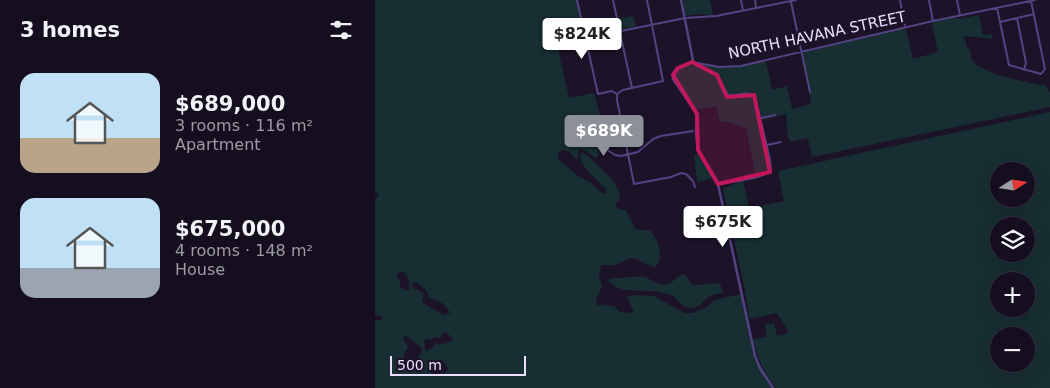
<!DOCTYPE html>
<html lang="en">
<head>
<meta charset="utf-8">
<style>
	:root { --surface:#150e1f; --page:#221c2c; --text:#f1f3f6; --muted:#9d9ca4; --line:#342e3d; --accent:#8c9099 }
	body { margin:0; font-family:"DejaVu Sans",sans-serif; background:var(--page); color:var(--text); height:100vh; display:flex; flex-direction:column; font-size:19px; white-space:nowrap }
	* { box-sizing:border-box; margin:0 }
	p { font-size:16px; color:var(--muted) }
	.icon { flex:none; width:28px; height:28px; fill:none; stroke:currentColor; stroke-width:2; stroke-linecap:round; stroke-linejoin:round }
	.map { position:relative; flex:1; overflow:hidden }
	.panel { display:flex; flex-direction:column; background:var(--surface); width:375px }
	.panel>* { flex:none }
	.needle { width:32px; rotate:78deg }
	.controls { position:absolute; left:615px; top:162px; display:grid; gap:10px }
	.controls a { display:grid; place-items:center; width:45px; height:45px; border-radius:50%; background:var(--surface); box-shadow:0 5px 20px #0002,0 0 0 1px var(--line); font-size:25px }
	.scale { position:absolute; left:15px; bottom:12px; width:136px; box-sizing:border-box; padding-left:5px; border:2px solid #e8dffc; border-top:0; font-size:14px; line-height:18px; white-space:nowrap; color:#e8dffc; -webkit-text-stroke:4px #1c1329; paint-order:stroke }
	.price { position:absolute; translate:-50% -42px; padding:0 11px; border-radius:5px; background:#fff; color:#222; font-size:16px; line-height:32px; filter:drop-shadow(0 1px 2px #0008) }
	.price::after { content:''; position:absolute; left:50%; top:30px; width:15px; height:11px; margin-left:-8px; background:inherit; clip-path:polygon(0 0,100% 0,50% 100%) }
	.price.on { background:var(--accent); color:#fff }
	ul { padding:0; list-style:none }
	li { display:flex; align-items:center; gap:15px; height:125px; padding:0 20px }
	li span { display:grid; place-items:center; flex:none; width:140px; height:100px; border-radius:15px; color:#555 }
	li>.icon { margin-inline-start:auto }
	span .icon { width:60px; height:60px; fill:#fffc; stroke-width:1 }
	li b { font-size:21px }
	h2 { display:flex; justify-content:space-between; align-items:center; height:60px; padding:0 20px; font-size:21px }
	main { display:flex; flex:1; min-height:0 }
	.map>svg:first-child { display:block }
	.green { fill:#172e32; fill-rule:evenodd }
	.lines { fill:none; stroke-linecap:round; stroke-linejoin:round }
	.stream { stroke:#111945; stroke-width:1 }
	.minor { stroke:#534383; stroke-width:2 }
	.tertiary { stroke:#534383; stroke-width:2.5 }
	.marked { fill:#c2185b; fill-opacity:0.2; stroke:#c2185b; stroke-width:4; stroke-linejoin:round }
	.labels { text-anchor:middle; stroke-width:5; stroke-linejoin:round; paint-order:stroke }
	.street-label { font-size:15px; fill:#e8dffc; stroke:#1c1329 }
</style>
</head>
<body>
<main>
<section class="panel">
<h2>3 homes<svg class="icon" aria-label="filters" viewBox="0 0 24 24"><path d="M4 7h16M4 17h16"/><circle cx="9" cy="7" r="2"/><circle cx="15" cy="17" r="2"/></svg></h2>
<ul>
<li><span style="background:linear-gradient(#bfe0f5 65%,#b9a48a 0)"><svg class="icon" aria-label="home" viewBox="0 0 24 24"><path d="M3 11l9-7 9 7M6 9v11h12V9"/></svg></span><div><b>$689,000</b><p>3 rooms · 116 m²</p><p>Apartment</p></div></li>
<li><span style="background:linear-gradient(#bfe0f5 70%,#9aa5b1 0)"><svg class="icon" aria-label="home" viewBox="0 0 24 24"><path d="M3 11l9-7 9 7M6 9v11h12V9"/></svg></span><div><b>$675,000</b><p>4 rooms · 148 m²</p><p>House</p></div></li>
</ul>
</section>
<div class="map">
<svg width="675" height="388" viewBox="0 0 675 388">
	<rect width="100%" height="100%" fill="#1c1329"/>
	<path class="green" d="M0,0h201l10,43 -28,6 11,49 25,-5 8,28 -9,10 3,9 3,15 -3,3 -12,-8 -5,-1 -2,11 -7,-8 -8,-2 -4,4v5l21,18 11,5 12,11h4v-4c-9,-10 -25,-20 -26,-35l2,-2 5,3c10,12 37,28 32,46l-3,1v5l3,2 7,1 9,19 16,2c7,9 14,28 4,36l-5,-1 -13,-7 -7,-1 -15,7h-14l-2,13 3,7 -3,10 -3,2 1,8 17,1 6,6 14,1 -7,-17 12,-1 15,1 30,17h8l13,-5 10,-8 26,-6c8,35 9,64 31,94h-397v-68h7l1,-3 -8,-2v-115l4,-4 -2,-4h-2zM25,271l5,2 4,8v8l-2,2 -7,-4v-6l-4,-4zM41,282c6,5 12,7 13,16 9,3 18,6 21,15l-6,2 -21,-12 -1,-3 2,-7 -11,-5 -1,-5zM71,332l7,7 -1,2 -13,4 -2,-3 -5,6 -5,3 -2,-2 -1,-8 3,-2 4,1 4,-3 5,1 3,-5zM30,335c6,3 9,8 16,12l1,5 -5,7v5h6l-2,8c-5,-1 -18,-13 -17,-17 0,-3 3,-6 4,-8l-5,-8zM67,360l5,6 1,4 -3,3 -12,1 -2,-1 5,-12z
		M307,0h28l3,15 -15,-1 -12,2z
		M604,15l4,20 9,-1 1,5 -29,-3 3,11 3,3 1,8 5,7 21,10 42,10h6l5,7v15l-238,50 -4,-19 -17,4 -3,-4 -2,-24 -24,6 -4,-19 -4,-7c-8,-4 -19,5 -27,-1 -4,-3 -4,-10 -6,-14 -5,-9 -16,-11 -23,-15 26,6 42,2 68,-3l6,29 15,-4 5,23 19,-5 -8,-50 2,-3 99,-23 2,2 7,29 25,-7 -6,-28 1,-2 22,-5 3,2z
		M258,16l3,11 -15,2 -3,-10z
		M318,65c22,4 23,12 33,29 11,5 21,-4 30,5l14,70 -15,4 -9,-45 -21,-7 -5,1 -4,-16 -20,4 -23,-32c1,-10 11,-12 20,-13z
		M675,112v276h-275c-11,-17 -18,-28 -22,-49l14,-2 -2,-12 9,-2 3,13 12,-3 -12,-20 -28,6 -4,-29 -22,-100 1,-2c8,-2 12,-6 19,-8l6,28 35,-7 -6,-30zM624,171h27v28h-27zM624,226h27v28h-27zM624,281h27v28h-27zM624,336h27v28h-27z
		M324,154l2,7 13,17 -15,4 -2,-2 -3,-25z
		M309,274l3,3 4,7 5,1 22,-2 2,1 3,9c-4,1 -11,1 -14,4 -6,4 -8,10 -16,11 -11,2 -14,-9 -22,-13 -4,-1 -8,-2 -12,-3 -17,-4 -39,4 -51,-12l4,-2c9,1 25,-3 33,-1 8,3 12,9 22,7 7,-1 9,-8 17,-10z"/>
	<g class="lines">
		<path class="stream" d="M337,211l-1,7 5,11 -1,10"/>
		<path class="minor" d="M202,0l21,94 14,-3 5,3 6,-4 40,-9 -16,-81
			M238,0l19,88
			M366,0l2,10
			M380,0l1,8
			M525,0l5,27
			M554,0l4,21
			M582,0l3,15
			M416,2l19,90
			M622,8l12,57 32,9 4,-5 -14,-68
			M642,18l9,45 -2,7
			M625,22l34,-8
			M212,38l98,-20 31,-2 80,-16
			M317,62l27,5 22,-1 192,-45 102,-21
			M321,64l19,9 13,22c9,2 18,-5 27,1l15,64 1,10c-8,9 -40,12 -53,14
			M242,94v6l17,84 37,-7 10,-4 5,1 7,7 2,6
			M386,118l14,-3
			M222,129l12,22 6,4 6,1 17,-4 15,-13 8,-3 32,-5
			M223,141l4,-3
			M392,145l14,-3"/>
		<path class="tertiary" d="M306,0l12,60c-6,9 -21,4 -20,19l24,35 -1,18 2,18 5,10 15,24 37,172 5,12 13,20"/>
	</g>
	<path class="marked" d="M317,62l25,13 10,22 27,-2 16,77 -52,12 -20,-34 -1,-36 -24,-39 5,-7z"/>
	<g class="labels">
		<g class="street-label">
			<text transform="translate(442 35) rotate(-12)" y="5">NORTH HAVANA STREET</text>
		</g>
	</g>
</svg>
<div class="controls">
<a><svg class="needle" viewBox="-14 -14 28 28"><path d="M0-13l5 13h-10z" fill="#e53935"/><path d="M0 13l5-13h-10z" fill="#9d9ca4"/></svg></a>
<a><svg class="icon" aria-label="layers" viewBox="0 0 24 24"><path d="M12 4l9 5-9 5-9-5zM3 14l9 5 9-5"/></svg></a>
<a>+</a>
<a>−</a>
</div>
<div class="scale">500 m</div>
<b class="price" style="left:207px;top:60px">$824K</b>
<b class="price on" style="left:229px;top:157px">$689K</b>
<b class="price" style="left:348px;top:248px">$675K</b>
</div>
</main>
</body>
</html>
